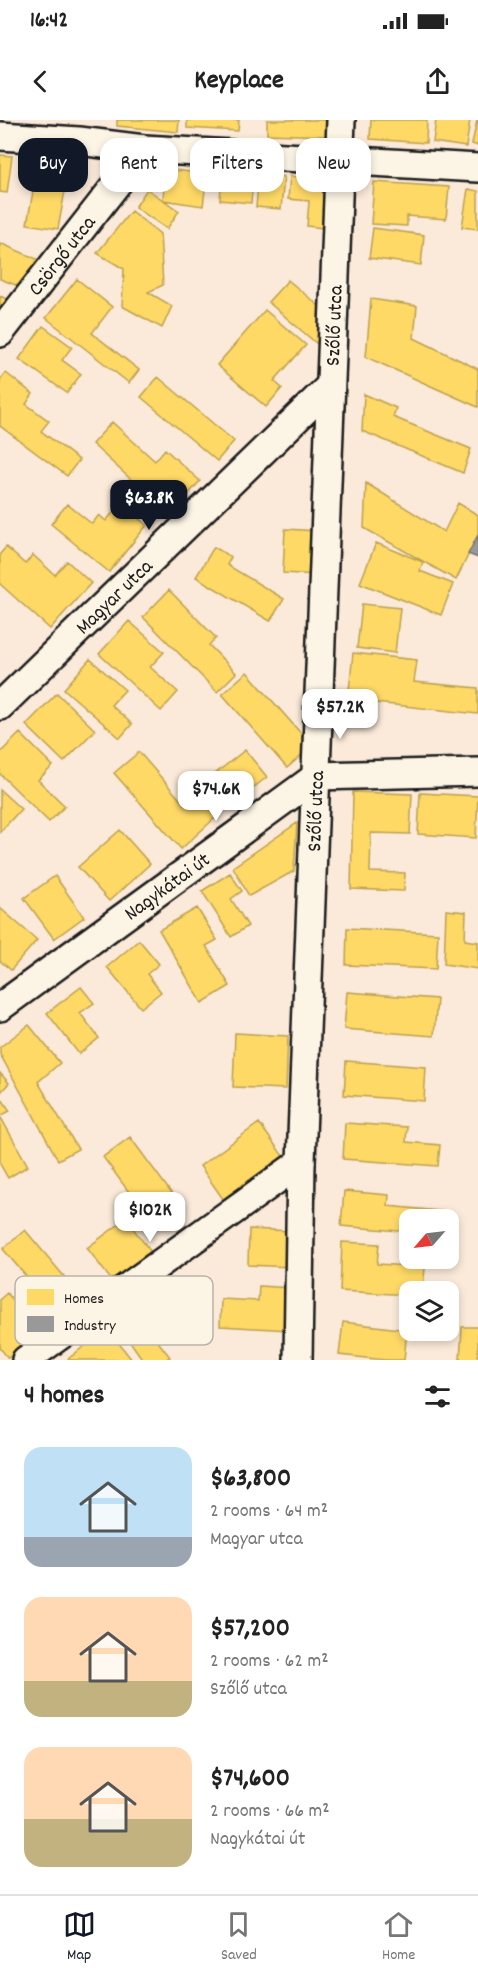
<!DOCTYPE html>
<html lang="en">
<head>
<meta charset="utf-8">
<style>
	:root { --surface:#fff; --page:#f2f2f2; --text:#222; --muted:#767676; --line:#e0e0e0; --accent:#111827 }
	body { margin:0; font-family:Dekko,sans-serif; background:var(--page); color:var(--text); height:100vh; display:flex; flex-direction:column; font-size:22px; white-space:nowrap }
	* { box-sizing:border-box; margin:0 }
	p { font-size:20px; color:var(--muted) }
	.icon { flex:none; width:33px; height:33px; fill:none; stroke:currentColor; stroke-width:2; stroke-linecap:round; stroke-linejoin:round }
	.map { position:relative; height:1240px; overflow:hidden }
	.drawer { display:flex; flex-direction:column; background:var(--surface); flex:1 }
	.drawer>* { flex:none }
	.top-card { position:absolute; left:18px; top:18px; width:442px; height:54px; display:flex; gap:12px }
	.needle { width:39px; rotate:242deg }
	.controls { position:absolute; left:399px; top:1089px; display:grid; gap:12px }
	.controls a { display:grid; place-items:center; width:60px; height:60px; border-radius:12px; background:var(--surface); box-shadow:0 3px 9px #0003; font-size:30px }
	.price { position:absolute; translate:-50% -51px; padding:0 14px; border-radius:12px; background:#fff; color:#222; font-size:20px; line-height:39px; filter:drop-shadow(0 2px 3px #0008) }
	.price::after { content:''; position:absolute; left:50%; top:36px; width:18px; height:14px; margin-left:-9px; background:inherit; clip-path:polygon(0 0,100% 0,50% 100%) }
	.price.current { background:var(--accent); color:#fff }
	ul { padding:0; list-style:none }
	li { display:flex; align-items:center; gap:18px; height:150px; padding:0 24px }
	li span { display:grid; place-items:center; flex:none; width:168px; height:120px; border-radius:18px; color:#555 }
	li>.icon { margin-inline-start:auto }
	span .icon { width:72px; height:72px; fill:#fffc; stroke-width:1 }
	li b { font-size:26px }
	h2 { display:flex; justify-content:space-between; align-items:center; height:72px; padding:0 24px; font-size:26px }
	.pill { padding:0 21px; border-radius:18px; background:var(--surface); box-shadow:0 3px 9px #0003; font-size:21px; line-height:54px }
	.pill.current { background:var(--accent); color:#fff }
	.status { display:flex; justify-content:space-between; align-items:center; height:42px; padding:0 30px; background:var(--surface); direction:ltr }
	.status svg { height:16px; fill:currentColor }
	header { display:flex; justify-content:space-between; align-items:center; height:78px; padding:0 24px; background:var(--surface); font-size:27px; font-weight:700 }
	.menu { display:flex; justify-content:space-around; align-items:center; height:84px; border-top:2px solid var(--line); background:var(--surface); font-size:16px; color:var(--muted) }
	.menu a { display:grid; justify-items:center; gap:3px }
	.menu .current { color:var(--accent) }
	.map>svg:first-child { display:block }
	.homes { fill:#ffd966; stroke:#bba050; stroke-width:1.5 }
	.industry { fill:#999; stroke:#747474; stroke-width:1.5 }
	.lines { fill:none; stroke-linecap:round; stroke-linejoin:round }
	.minor-casing { stroke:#1c1c1c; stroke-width:32 }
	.minor { stroke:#fcf5e5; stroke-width:27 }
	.labels { text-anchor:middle; stroke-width:6; stroke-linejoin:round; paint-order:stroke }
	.street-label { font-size:21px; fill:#1c1c1c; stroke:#fcf5e5 }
	.key { fill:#fcf5e5; stroke:#b9b4a9; stroke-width:1.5 }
	.key-label { font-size:16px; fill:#1c1c1c }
</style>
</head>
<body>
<div class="status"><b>16:42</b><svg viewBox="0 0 49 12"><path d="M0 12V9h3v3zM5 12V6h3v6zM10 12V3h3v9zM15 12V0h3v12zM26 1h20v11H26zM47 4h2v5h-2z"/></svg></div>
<header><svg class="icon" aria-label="back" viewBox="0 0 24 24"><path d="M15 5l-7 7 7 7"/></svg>Keyplace<svg class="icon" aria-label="share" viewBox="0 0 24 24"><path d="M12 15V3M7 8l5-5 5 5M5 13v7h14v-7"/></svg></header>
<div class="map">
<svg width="478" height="1240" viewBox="0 0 478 1240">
	<rect width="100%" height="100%" fill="#fbead9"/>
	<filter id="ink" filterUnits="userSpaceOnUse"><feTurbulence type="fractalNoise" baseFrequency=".0167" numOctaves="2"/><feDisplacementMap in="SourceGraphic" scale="12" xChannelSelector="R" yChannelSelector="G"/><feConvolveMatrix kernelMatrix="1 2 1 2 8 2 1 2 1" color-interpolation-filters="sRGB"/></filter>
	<g filter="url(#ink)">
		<path class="homes" d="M117,0h62l-1,12 -61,-6z
			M187,0h52l-1,11 -51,-3z
			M267,0h64l-1,16 -63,-2z
			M371,0h56l-1,23 -56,-4z
			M436,0h34l-4,27 -33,-5z
			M477,0h1v26l-6,-2z
			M0,35l12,1 -5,37 -7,-1z
			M165,49l42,5 -4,32 -40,-6z
			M222,52l31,3 -2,28 -31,-3z
			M259,54l25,3 -3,32 -25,-2z
			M36,55l31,5 -9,49 -31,-5z
			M290,56l28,4 16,17 -4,32 -23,-3 2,-25 -21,-2z
			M374,62l75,5 -3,32 -39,-3v10l-36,-2z
			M147,69l32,22 -12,18 -32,-22z
			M468,69l10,2v38l-16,-2z
			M131,91l29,23 3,51 -15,7 24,14 -10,22 -40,-22 2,-37 -27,-16z
			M373,108l51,7 -3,30 -52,-7z
			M0,123l46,20 -20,26 -26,-10z
			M77,159l35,28 -20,26 47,37 -10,13 -83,-65z
			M288,160l37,31 -2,38 -55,-47z
			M0,176l16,7 -16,21z
			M371,179l46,7 -3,32 64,31v38l-112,-50z
			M265,190l41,35 -32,36 8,7 -16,19 -49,-42z
			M43,206l29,21 -10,13 19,14 -14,19 -48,-34z
			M6,253l27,21 -7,10 23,17 -8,10 38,29 -12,16 -67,-50v-46z
			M158,257l76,64 -17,20 -76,-64z
			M364,274l32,14 -3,9 78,32 -8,24 -101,-42z
			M112,302l43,39 10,-12 35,32 -30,34 -78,-71z
			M366,363l78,49 14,-29 20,12v20l-22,45 -92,-52z
			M67,384l25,20 7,-9 7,6 14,-17 27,21 -38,47 -58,-48z
			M285,409l34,2 -2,44 -34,-2z
			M376,423l47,19 -3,9 33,13 -12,31 -81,-32z
			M6,427l19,17 8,-9 22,20 12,-14 24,22 -41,46 -50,-45v-30z
			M214,427l17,10 -4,8 57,34 -14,22 -74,-44z
			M169,470l47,48 -7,7 27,28 -19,19 -74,-75z
			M362,484l38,4 -5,45 -38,-5z
			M129,501l35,31 -14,15 28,25 -17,19 -62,-57z
			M353,533l64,7 -3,22 64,6v26l-130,-14z
			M90,539l35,31 -14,15 21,19 -12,14 -56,-49z
			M247,552l65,74 -25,22 -65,-74z
			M57,573l38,37 -31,32 -38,-37z
			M20,613l33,33 -15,14 27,26 -16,16 -49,-48v-21z
			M245,630l22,27 -34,27 -22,-27z
			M139,632l45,52 22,-19 20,23 -45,41 -67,-76z
			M0,670l21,19 -21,23z
			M353,672l59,2 -2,40 -39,-1 -1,39 35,1 -1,18 -53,-2z
			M420,673l58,3 -2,42 -58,-4z
			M297,703l-3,48 -45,25 -16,-29z
			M120,710l30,34 -41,37 -31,-34z
			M230,753l12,18 -11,8 17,27 -17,11 -29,-46z
			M55,756l29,41 -30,22 -30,-41z
			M0,788l37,32 -26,30 -11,-9z
			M197,788l20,32 -11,6 24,40 -28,17 -43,-73z
			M446,790l20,2 -1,28 13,2v27l-34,-5z
			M347,808l91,5 -2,36 -90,-4z
			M139,820l20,24 -12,10 14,18 -20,16 -34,-41z
			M81,867l13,16 -14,10 19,25 -20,16 -32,-41z
			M347,872l90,7 -3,37 -90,-7z
			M29,905l31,38 -22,19 40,67 -20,11 -58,-106v-7z
			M235,913l53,3 -2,53 -53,-2z
			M346,941l80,6 -2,34 -80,-6z
			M0,953l9,10 -9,10z
			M0,976l10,15 -10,5 28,50 -20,12 -8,-14z
			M259,1003l24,33 -60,43 -23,-33z
			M345,1003l62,4 -1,15 34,3 -2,21 -95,-7z
			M130,1017l48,65 -27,20 -48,-65z
			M344,1071l45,4 -1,11 61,6 -1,11v-3h-38v12l-69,-6z
			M126,1099l25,33 -39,29 -25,-33z
			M249,1109l43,2 -1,36 -43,-2z
			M25,1110l59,70 -22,19 -59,-70z
			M342,1122l37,2 -2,20 48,3 -2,25h-13v3l-70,-4z
			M259,1166l33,2 -2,42 -70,-4 1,-27 37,2z
			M7,1173l33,39 -32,26 -8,-10v-49z
			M153,1177l21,29 -18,13 14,18 -5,3h-22l-26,-37z
			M343,1202l64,8 -3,30h-19l-46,-5z
			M462,1207h16v33h-18z
			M107,1208l25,32h-63l-1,-1z"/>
		<path class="industry" d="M478,415v23l-10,-4z"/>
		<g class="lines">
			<g class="minor-casing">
				<g id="minor">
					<path d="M0,16l79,5 65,8 334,19"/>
					<path id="s1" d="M0,213l144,-184"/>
					<path id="s2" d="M0,586l329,-319"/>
					<path id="s3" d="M0,887l317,-231 161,-4"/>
					<path d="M26,1240l275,-198"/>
					<path id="s4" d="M298,1240l3,-198 40,-1042"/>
				</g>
			</g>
			<use href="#minor" class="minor"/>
		</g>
	</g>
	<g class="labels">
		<g class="street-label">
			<text dy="7" stroke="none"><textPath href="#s1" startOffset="99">Csörgő utca</textPath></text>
			<text dy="7" stroke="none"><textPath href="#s4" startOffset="1035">Szőlő utca</textPath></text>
			<text dy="7" stroke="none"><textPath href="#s2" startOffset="158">Magyar utca</textPath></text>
			<text dy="7" stroke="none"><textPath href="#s4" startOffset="549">Szőlő utca</textPath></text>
			<text dy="7" stroke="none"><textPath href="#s3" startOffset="206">Nagykátai út</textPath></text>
		</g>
	</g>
	<rect x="15" y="1156" width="198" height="69" rx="9" class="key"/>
	<rect x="27" y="1169" width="27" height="16" fill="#ffd966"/>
	<rect x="27" y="1196" width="27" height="16" fill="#999"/>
	<g class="key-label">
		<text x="64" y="1183">Homes</text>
		<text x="64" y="1210">Industry</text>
	</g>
</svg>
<div class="controls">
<a><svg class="needle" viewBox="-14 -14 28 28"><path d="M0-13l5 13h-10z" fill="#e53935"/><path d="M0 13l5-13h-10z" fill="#767676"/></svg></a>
<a><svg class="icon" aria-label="layers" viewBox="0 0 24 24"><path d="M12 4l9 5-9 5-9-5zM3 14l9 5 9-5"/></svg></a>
</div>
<b class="price current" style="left:149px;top:411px">$63.8K</b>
<b class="price" style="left:340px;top:620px">$57.2K</b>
<b class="price" style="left:216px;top:702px">$74.6K</b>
<b class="price" style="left:150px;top:1123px">$102K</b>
<div class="top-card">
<a class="pill current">Buy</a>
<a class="pill">Rent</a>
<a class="pill">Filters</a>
<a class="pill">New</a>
</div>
</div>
<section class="drawer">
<h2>4 homes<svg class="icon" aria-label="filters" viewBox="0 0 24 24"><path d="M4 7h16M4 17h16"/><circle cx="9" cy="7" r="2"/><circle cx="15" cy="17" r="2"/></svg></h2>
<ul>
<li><span style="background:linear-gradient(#bfe0f5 75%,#9aa5b1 0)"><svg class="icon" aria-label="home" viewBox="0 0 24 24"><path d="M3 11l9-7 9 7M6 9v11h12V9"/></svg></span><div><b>$63,800</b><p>2 rooms · 64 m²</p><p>Magyar utca</p></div></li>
<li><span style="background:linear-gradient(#ffd9b3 70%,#c2b280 0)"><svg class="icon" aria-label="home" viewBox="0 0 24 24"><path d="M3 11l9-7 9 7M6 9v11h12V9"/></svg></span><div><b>$57,200</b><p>2 rooms · 62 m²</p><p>Szőlő utca</p></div></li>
<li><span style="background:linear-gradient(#ffd9b3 60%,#c2b280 0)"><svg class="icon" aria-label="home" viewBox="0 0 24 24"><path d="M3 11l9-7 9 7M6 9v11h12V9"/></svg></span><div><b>$74,600</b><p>2 rooms · 66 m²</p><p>Nagykátai út</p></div></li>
</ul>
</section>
<nav class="menu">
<a class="current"><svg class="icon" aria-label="map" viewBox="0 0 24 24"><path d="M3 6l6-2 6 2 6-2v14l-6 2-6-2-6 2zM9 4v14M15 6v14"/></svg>Map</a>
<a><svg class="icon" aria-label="saved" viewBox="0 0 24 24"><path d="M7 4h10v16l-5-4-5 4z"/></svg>Saved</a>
<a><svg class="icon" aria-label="home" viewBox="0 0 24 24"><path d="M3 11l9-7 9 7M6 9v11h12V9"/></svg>Home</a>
</nav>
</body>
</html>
